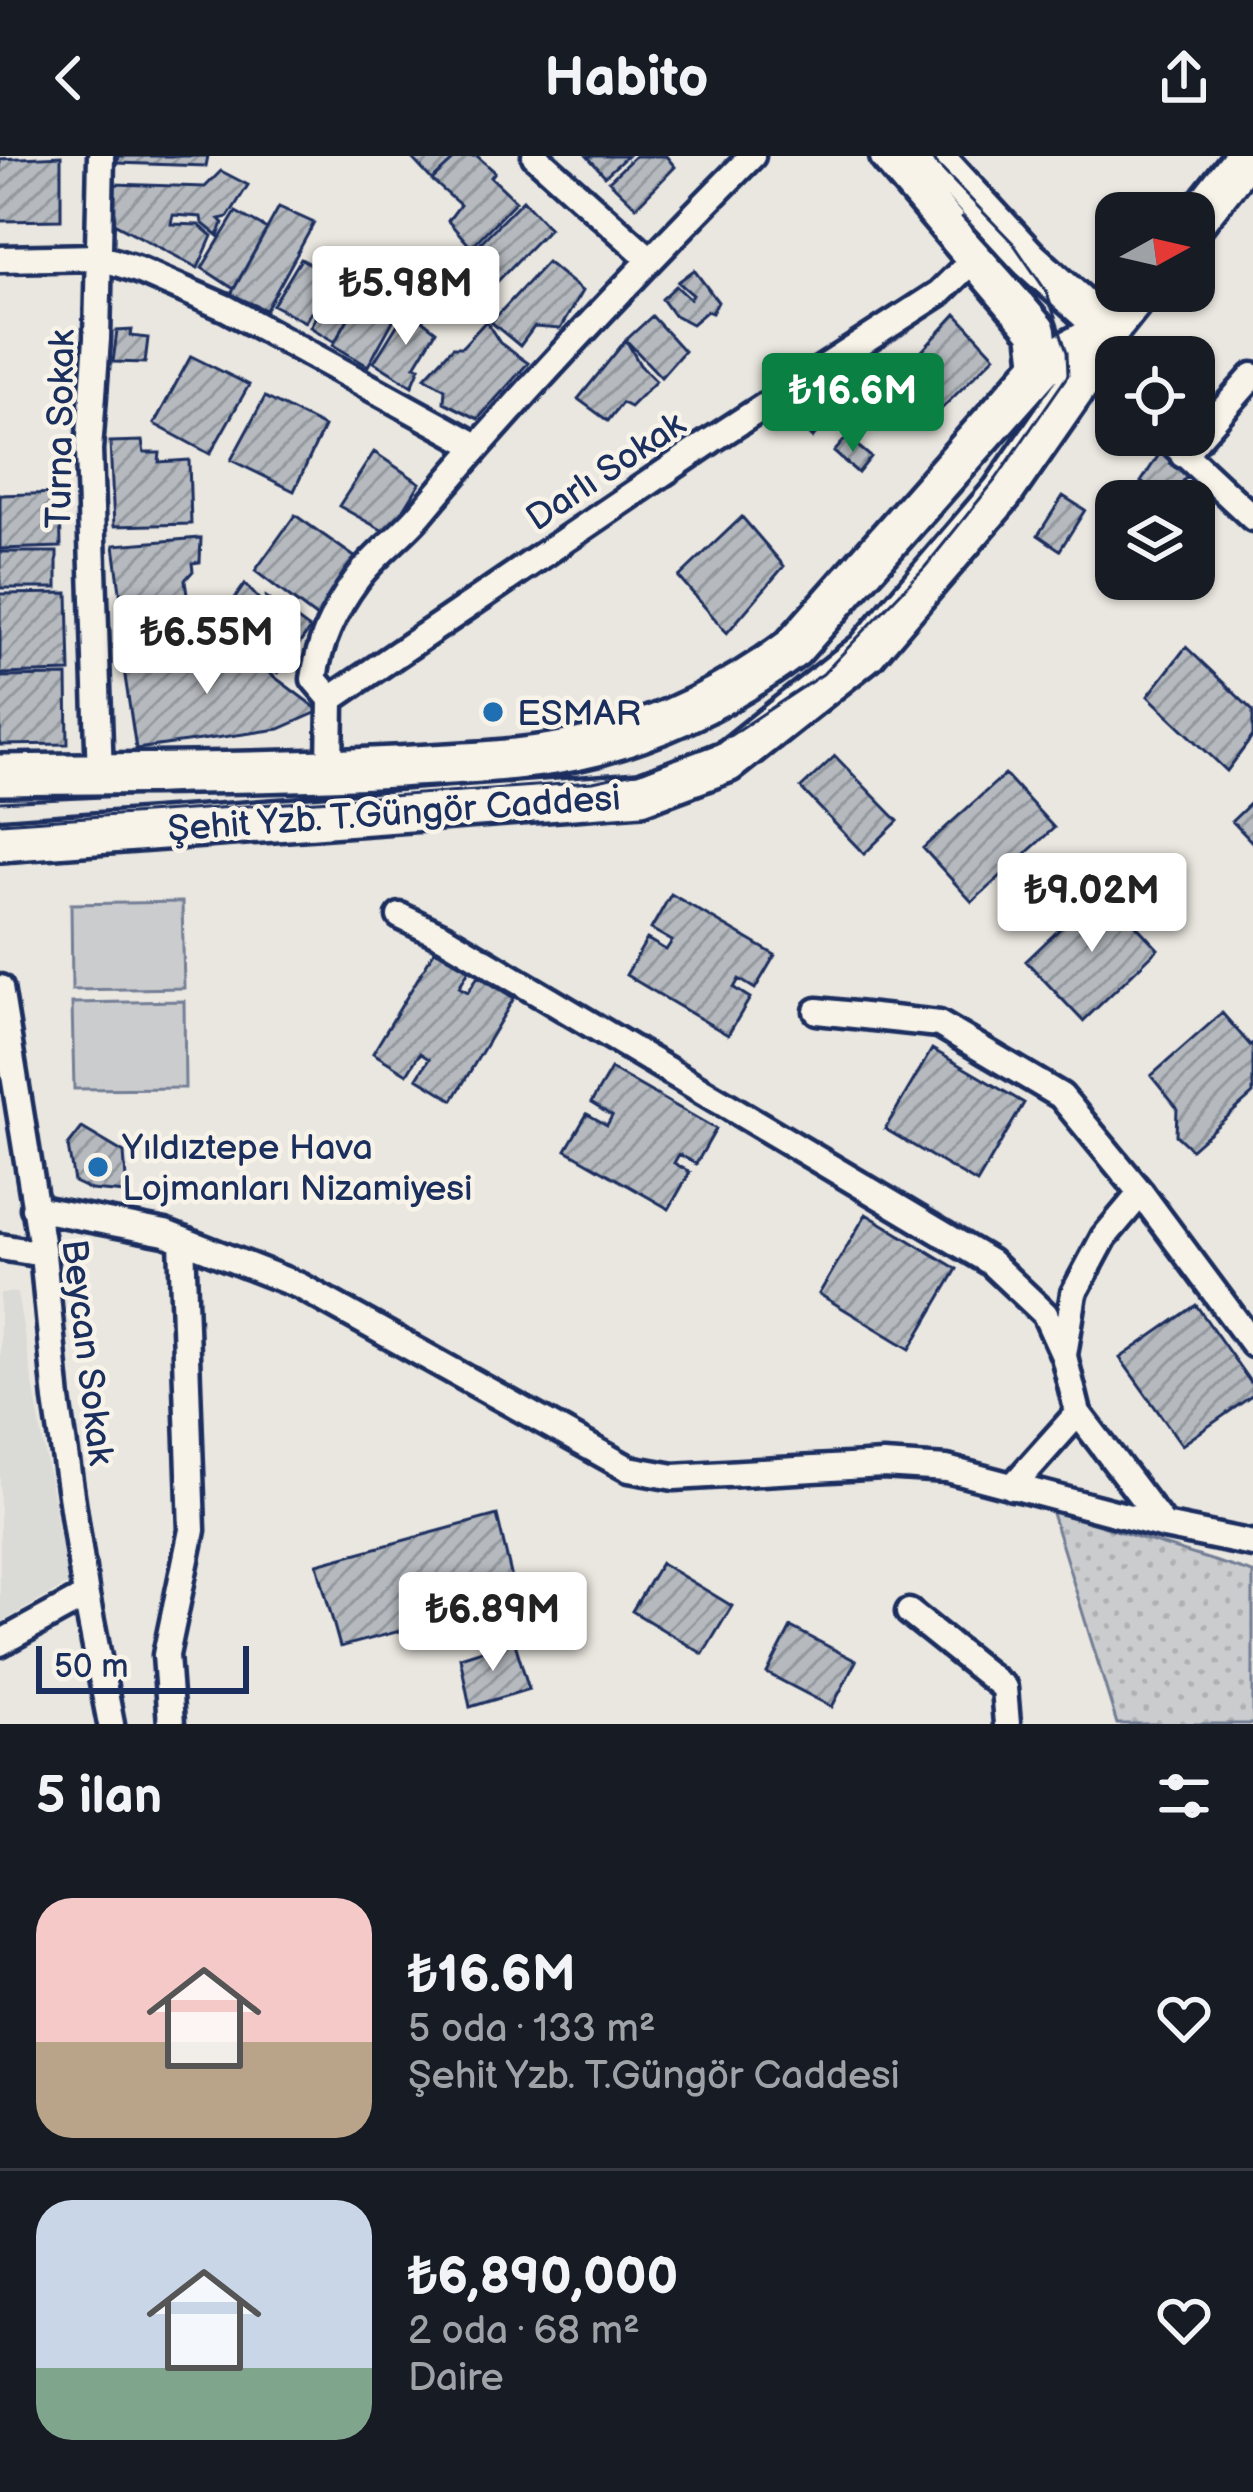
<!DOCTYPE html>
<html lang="tr">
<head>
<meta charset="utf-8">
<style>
	:root { --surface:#171b24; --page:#242831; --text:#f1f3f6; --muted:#9ea1a6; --line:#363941; --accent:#0b8043 }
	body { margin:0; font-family:"Balsamiq Sans",sans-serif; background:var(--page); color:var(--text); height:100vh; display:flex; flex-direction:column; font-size:45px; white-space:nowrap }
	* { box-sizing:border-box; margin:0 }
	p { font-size:39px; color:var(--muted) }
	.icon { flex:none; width:66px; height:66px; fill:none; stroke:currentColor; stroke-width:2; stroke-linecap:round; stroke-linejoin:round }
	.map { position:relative; height:1568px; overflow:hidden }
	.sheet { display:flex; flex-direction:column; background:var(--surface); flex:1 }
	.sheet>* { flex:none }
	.needle { width:78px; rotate:82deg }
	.tools { position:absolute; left:1095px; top:36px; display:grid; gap:24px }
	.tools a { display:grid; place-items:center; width:120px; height:120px; border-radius:24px; background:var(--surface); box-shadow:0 3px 9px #0004; font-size:60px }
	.scale { position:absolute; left:36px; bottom:30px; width:213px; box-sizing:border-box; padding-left:12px; border:6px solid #1b2f5e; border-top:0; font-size:33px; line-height:42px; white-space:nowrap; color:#1b2f5e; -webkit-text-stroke:9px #f7f3e8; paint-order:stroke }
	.price { position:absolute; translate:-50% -102px; padding:0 27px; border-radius:12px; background:#fff; color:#222; font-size:39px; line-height:78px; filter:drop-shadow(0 3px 6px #0008) }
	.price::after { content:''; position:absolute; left:50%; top:72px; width:36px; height:27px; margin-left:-18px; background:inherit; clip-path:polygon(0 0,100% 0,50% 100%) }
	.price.selected { background:var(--accent); color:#fff }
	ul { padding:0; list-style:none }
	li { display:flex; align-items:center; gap:36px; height:300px; padding:0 36px }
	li+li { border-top:3px solid var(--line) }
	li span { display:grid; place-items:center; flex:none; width:336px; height:240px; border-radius:36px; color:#555 }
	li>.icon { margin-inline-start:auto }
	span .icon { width:144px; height:144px; fill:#fffc; stroke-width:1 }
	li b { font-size:51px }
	h2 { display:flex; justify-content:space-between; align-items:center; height:144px; padding:0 36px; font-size:51px }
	header { display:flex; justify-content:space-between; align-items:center; height:156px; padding:0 36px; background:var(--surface); font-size:54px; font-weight:700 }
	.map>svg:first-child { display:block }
	.built { fill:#dadad6 }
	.park { fill:url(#park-dots); stroke:#737e96; stroke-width:3 }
	.pitch { fill:#cbcccd; stroke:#737e96; stroke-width:3 }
	.building { fill:url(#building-hatch); stroke:#1b2f5e; stroke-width:3 }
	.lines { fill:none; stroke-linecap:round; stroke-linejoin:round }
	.street-casing { stroke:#1b2f5e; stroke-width:33 }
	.secondary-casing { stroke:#1b2f5e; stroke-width:45 }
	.primary-casing { stroke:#1b2f5e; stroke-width:48 }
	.street { stroke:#f7f3e8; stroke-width:24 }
	.secondary { stroke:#f7f3e8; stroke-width:36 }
	.primary { stroke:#f7f3e8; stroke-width:39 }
	.tram { stroke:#1b2f5e; stroke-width:3 }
	.poi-dot { fill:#1f6fb2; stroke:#f7f3e8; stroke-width:4.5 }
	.labels { text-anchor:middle; stroke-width:9; stroke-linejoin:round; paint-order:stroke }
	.street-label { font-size:36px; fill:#1b2f5e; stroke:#f7f3e8 }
	.poi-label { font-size:36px; fill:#1b2f5e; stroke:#f7f3e8; text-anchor:start }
</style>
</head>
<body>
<header><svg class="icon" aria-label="back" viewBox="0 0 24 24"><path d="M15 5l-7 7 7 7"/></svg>Habito<svg class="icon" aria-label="share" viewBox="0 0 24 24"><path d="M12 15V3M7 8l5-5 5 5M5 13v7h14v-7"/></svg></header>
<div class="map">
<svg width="1253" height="1568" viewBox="0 0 1253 1568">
	<defs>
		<pattern id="park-dots" width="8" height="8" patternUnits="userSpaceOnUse" patternTransform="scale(3)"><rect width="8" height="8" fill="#cbcccd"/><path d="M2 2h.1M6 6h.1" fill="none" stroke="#aeb0b2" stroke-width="1.8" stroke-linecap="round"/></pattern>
		<pattern id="building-hatch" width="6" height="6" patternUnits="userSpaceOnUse" patternTransform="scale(3)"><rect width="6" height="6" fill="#b6babf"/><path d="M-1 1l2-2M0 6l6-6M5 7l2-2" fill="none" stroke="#93989e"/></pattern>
	</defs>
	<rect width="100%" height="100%" fill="#eae7e0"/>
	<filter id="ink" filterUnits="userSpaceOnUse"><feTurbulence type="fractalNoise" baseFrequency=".00833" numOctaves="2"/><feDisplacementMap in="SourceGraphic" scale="24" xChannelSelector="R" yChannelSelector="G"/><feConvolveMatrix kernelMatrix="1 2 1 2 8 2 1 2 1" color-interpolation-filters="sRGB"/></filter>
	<g filter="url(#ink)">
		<path class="built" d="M0,1137h17l51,291 -68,39z"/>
		<path class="park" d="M1051,1354l202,63v151h-136z"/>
		<path class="pitch" d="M182,746l2,86 -112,2 -1,-86z
			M184,845l1,87 -111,1 -2,-86z"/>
		<path class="building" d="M61,0v64l-61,1v-62z
			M118,0h90l-2,10 -89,-3z
			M410,0h48l-26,24z
			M458,0h19l18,16 -4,5 25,24 -45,46 -23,-26 12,-16 -28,-25z
			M587,0h40l-22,20z
			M635,0h31l9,11 -39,40 -27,-26z
			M221,15l27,14 -20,32 -9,2 4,4 -5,13 -16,-13 -1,-6 -28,-2 -2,9 28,1 13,11 -14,32 -84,-45 1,-39 90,3z
			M523,44l26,28 -55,57 -29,-27z
			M279,51l35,16 -48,87 -35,-16z
			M236,56l31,17 -33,60 -32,-21z
			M301,103l31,16 -27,47 -32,-17z
			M547,106l35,29 -22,38 -26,-2 -14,19 -29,-24z
			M341,113l29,11 -35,62 -25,-15z
			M694,114l24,32 -6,11 -5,-2 -15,13 -19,-10 -11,-15 14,-13 14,13 3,-4 -15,-13z
			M370,124l35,19 -37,67 -35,-21z
			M404,158l8,7 2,-7 22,17 -21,35 5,1 -8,19 -38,-24z
			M956,158l39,42 -69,68 -37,-37z
			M652,160l32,35 -23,26 -35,-37z
			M486,165l14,22 28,20 -50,56 -34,-17 1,-13 -20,-12 28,-30h9z
			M132,174l-1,6 17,2 -3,25 -32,-1 4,-31z
			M626,184l14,25 16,16 -26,26 -8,-4 -14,18 -30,-22z
			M191,200l58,29 -39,69 -56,-30z
			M851,203l22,16 -29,31 -23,-24z
			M815,225l24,26 -27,31 -31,-32z
			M265,241l59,30 -30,64 -63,-31z
			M847,281l24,20 -13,16 -24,-21z
			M142,285l2,12h16l-1,9 30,-2 2,64 -77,2 -4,-84z
			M1162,294l25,26 -18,25 -28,-19z
			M374,296l46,31 -31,51 -50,-28z
			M60,337l1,54 -61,2v-54z
			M1063,340l22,14 -25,40 -22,-15z
			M295,359l61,43 -39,60 -62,-47z
			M742,361l42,49 -57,67 -48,-56z
			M201,382l-1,24 -8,1 1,8 -8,9 3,22 -66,5 -8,-62z
			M0,396h57v36h-57z
			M245,428l20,22 1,-9 44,32 -32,44 -62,-48z
			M68,437l2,79 -70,2v-80z
			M184,458l-1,38 -60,11 -1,-42z
			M229,487l91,68 -41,18 -143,20 -13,-86z
			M1186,491l67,64v25l-26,35 -79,-75z
			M67,520l1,68 -68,1v-68z
			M835,600l63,65 -34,33 -63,-66z
			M1005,618l49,54 -82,74 -49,-54z
			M1253,645v42l-21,-22z
			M1102,733l56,60 -75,72 -57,-60z
			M671,738l104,61 -20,34 -16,-10 -5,9 16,10 -22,37 -102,-60 21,-36 19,11 6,-9 -21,-12z
			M435,794l34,20 -10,17 9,5 10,-16 36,22 -61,102 -36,-22 12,-19 -9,-6 -13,21 -34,-21z
			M1222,857l28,32 3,-2v51l-62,55 -15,-14 1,-27 -26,-32z
			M932,893l92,54 -47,80 -92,-54z
			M611,913l105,60 -20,35 -17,-10 -5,9 16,9 -21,37 -103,-59 21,-36 20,11 5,-9 -21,-13z
			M82,972l42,25 3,40 -36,-3 -17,-8 -6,-36z
			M866,1058l91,55 -47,80 -91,-55z
			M1196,1149l57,81v9l-71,50 -62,-87z
			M497,1359l20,85 -177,47 -23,-83z
			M661,1407l71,43 -29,48 -71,-43z
			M791,1471l65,34 -24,46 -65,-34z
			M514,1484l15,49 -59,18 -10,-50z"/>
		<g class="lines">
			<g class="street-casing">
				<path id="street" d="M535,0l115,103
					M0,103l99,-2 42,14 85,37 251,138
					M1093,206l23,24
					M1164,279l89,83
					M1183,299l70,-79
					M331,543l381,-259 227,-147 37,-36
					M331,543l-17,-20c5,-37 20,-69 43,-100 17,-24 45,-43 64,-66 104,-124 217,-242 331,-357
					M330,614l1,-71
					M100,619l-11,-325 8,-111 4,-183
					M400,760l44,21 546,325 55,52 19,42 14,57 86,113
					M0,832l43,266 14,146 29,196 25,128
					M817,855l122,13 122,72 80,97 112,151
					M34,1052l131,25 135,53 329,183 45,8 209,-12 64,4 217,57 89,18
					M0,1091l43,7
					M1064,1199l10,-62 30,-56 37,-44
					M1012,1331l66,-74
					M909,1456l95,76 3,36
					M0,1487l86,-47
					M171,1568l-5,-69 26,-125 -10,-290"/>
			</g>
			<g class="secondary-casing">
				<path id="secondary" d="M889,0l148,175 4,35
					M934,0l95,103 79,71"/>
			</g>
			<g class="primary-casing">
				<path id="primary" d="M1194,66l52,-66
					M0,619c132,-2 264,-1 395,-8 67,-4 135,-5 201,-22 71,-19 138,-53 197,-97l250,-283 65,-35
					M0,685l641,-47 86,-32 139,-110 136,-159 91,-131 15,-32 31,-39"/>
			</g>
			<use href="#street" class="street"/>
			<use href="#secondary" class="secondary"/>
			<use href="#primary" class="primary"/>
			<path class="tram" d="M962,61l68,76
				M0,646l186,-9
				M0,667l593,-41 50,-11 88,-36 92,-61 102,-107 71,-88 72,-104 -1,-23 -21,-61 -33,-48 -84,-87"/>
		</g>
	</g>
	<g class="poi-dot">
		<circle cx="493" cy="556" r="12"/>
		<circle cx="98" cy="1011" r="12"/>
	</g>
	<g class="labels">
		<g class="street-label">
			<text transform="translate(59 273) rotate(-89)" y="13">Turna Sokak</text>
			<text transform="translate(605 314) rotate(-34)" y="13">Darlı Sokak</text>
			<text transform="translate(394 656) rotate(-4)" y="13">Şehit Yzb. T.Güngör Caddesi</text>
			<text transform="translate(89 1196) rotate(83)" y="13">Beycan Sokak</text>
		</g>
		<g class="poi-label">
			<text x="517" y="569">ESMAR</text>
			<text x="122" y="1003">Yıldıztepe Hava<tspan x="122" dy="41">Lojmanları Nizamiyesi</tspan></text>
		</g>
	</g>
</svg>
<div class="tools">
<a><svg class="needle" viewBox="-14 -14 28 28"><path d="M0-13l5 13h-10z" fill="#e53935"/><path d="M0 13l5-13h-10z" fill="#9ea1a6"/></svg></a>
<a><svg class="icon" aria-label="locate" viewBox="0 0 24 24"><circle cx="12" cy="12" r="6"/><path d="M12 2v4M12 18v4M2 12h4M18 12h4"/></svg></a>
<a><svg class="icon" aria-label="layers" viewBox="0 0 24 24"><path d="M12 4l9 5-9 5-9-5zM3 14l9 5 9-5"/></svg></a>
</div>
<div class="scale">50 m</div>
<b class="price" style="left:406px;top:192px">₺5.98M</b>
<b class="price selected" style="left:853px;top:299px">₺16.6M</b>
<b class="price" style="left:207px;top:541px">₺6.55M</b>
<b class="price" style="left:1092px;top:799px">₺9.02M</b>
<b class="price" style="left:493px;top:1518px">₺6.89M</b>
</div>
<section class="sheet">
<h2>5 ilan<svg class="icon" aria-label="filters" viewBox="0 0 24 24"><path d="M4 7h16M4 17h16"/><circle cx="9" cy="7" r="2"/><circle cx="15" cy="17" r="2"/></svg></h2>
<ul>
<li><span style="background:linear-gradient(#f6c9c9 60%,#b9a48a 0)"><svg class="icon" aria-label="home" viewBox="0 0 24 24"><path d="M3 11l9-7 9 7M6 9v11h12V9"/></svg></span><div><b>₺16.6M</b><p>5 oda · 133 m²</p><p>Şehit Yzb. T.Güngör Caddesi</p></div><svg class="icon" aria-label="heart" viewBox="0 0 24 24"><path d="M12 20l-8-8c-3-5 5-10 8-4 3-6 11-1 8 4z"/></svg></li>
<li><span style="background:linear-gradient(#c9d6e8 70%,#7fa58c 0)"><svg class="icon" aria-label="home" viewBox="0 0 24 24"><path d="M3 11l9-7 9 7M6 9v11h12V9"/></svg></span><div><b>₺6,890,000</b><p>2 oda · 68 m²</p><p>Daire</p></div><svg class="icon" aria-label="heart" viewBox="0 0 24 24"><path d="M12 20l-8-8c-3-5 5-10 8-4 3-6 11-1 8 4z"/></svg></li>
</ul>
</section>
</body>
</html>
